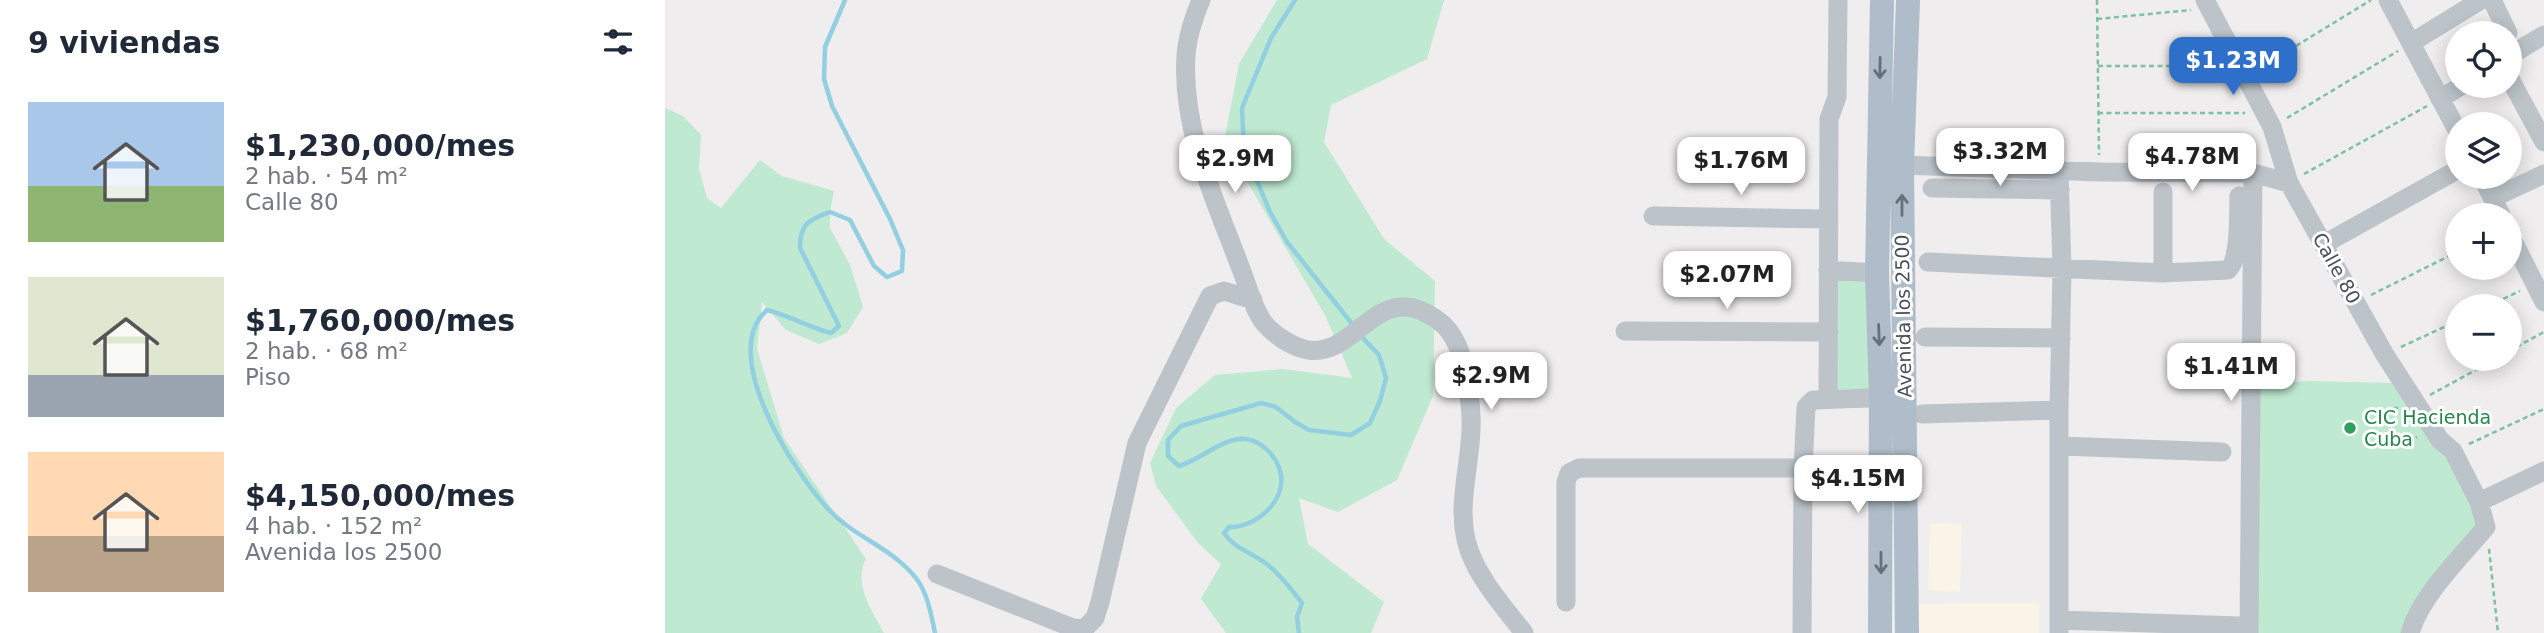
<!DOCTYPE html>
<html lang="es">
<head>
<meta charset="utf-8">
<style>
	:root { --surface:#fff; --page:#f6f6f7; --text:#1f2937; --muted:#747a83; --accent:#2d6fc9 }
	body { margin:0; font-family:"DejaVu Sans",sans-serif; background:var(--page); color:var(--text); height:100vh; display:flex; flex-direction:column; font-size:26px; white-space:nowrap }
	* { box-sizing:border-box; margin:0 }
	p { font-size:23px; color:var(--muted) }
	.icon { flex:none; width:38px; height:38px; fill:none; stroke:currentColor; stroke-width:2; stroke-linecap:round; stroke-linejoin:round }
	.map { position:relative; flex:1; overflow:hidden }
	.sheet { display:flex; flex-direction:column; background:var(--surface); width:665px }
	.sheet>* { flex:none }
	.fabs { position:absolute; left:1780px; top:21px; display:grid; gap:14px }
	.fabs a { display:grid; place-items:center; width:77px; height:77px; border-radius:50%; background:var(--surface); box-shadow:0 4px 18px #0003; font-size:35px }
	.price { position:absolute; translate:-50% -60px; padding:0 16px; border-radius:14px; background:#fff; color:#222; font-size:23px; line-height:46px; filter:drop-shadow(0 2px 4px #0008) }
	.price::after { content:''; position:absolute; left:50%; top:42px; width:21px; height:16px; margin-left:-10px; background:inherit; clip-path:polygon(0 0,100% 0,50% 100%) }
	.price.on { background:var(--accent); color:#fff }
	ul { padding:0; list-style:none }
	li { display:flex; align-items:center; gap:21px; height:175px; padding:0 28px }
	li span { display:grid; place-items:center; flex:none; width:196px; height:140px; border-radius:0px; color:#555 }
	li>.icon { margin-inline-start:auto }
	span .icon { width:84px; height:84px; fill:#fffc; stroke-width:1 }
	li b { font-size:30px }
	h2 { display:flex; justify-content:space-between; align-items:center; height:84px; padding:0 28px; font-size:30px }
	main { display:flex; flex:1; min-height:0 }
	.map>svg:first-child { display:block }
	.commercial { fill:#f9f4e7 }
	.green { fill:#bfe9d0 }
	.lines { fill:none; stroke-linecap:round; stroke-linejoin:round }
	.stream { stroke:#91cfe1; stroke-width:4.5 }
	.path { stroke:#7bc3a0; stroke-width:2.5; stroke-dasharray:5 3.5; stroke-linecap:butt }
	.minor { stroke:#bcc4ca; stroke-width:19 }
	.major { stroke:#afbcc9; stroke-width:24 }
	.oneway { stroke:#66707a }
	.leisure-dot { fill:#2e9e5b; stroke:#fff; stroke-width:2.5 }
	.labels { text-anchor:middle; stroke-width:6; stroke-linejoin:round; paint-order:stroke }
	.street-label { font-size:19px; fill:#475058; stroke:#fff }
	.leisure-label { font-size:19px; fill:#27864d; stroke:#fff; text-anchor:start }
</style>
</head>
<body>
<main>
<section class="sheet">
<h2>9 viviendas<svg class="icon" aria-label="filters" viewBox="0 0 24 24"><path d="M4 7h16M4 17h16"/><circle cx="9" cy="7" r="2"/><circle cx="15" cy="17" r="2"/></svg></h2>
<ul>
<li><span style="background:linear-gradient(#a9c7e8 60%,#8fb573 0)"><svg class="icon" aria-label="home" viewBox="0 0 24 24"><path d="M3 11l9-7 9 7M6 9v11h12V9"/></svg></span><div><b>$1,230,000/mes</b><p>2 hab. · 54 m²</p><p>Calle 80</p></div></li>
<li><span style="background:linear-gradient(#dfe7d0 70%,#9aa5b1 0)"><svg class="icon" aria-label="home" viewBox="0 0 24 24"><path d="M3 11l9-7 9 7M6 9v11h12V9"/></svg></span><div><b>$1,760,000/mes</b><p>2 hab. · 68 m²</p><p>Piso</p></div></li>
<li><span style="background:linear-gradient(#ffd9b3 60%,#b9a48a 0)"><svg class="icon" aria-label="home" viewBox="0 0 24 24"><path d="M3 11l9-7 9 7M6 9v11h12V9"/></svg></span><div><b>$4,150,000/mes</b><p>4 hab. · 152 m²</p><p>Avenida los 2500</p></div></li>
</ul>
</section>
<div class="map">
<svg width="1879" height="633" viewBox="0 0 1879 633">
	<rect width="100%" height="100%" fill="#efeded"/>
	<path class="commercial" d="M1265,523l32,1 -2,68 -32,-2z
		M1293,603h81v30h-132v-28z"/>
	<path class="green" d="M612,0h167l-17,59 -96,46 -7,37 60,97 51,42 -2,115 -36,84 -59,32 -39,-14 9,46 76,58 -13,31h-145l-25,-34 20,-35 -23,-21 -42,-57 -6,-23 26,-55 39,-33 68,-6 69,9 -26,-61 -102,-175 15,-78z
		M0,108l18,8 18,19 -2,34 8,29 14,10 39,-48 22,16 52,15 -4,21v16l20,37 13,42 -16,26 -28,11 -33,-14 -24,-28 -5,47 27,89 82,121c-14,24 7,53 18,74h-219z
		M1169,281h37l-1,108h-34z
		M1644,381l85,2 7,-2 85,146 -76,106h-161l2,-248z"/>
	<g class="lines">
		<path class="stream" d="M180,0l-20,47 -1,32 8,27 58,113 13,31 -1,21 -15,6 -13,-11 -24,-46 -20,-8c-21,8 -30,11 -30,36l39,78 -8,7c-23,-6 -40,-17 -64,-23 -50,43 27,162 61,199 27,29 62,37 88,69 12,16 15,36 19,55
			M630,0l-24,38 -29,70 2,42 26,62 17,30 66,83
			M634,633l-2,-16 5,-14c-11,-14 -23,-30 -38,-41 -14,-10 -30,-14 -40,-29l5,-6c25,1 56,-24 52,-52 -3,-19 -22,-38 -42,-36 -22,3 -39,21 -60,27l-11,-10v-16l13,-14 80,-23 15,4 19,15 14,8 42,5 19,-12 10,-22 6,-23 -7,-23 -19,-20"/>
		<path class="path" d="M1432,0l2,155
			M1432,19l94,-9
			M1433,66h122
			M1595,68l111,-68
			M1433,113h147
			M1622,118l111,-67
			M1639,174l123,-68
			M1706,295l86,-43
			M1823,306l32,-15
			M1736,347l56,-26
			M1844,351l35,-19
			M1765,395l66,-36
			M1728,408h8
			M1804,444l75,-35
			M1727,447l25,-10
			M1824,549l9,84"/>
		<path class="minor" d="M536,0c-7,17 -14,37 -15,56 -5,73 30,146 55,213 7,17 12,40 23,54 10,12 28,24 44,27 46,7 67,-64 118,-37 12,6 21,13 27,24 8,13 10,25 13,40 3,17 6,34 5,52 -1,40 -16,81 -2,121 11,31 35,57 55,83
			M1540,0l67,127 17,56 96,172 55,85 13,11 26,51 7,25c-25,30 -65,68 -76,106
			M1723,0l69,130
			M1827,0l16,33
			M1746,43l70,-43
			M1844,56l35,-21
			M1844,77l35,65
			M1775,99l21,-13
			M1237,165l198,7 153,1 36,10
			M1817,177l19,38
			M1267,188l128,2
			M1828,198l51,-24
			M988,216l175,3
			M1844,233l35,69
			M1659,244l133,-74
			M1263,262l235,11 65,-3c13,-12 10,-56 11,-74
			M1163,270l49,3
			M1498,273v-81
			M960,331l204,1
			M1260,337l136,1
			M1163,399l1,-280 8,-22 1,-97
			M1257,414l137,-4
			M1395,446l162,6
			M1814,502l65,-31
			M272,574l136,54 11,1 11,-11 5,-16 37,-159 73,-147 14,-5 29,9
			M901,602v-120l3,-9 10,-5h224l3,-61 7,-7 82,-3
			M1395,620l179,6
			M1137,633l1,-165
			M1394,633v-223l3,-141 -3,-100
			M1584,633l4,-460"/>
		<path class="major" d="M1215,633l1,-236 -4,-124 5,-273
			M1242,633l-5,-468 6,-165"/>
	</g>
	<defs><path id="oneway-shaft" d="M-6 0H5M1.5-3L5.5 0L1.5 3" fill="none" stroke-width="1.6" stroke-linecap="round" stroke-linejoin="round" transform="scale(1.75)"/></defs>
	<g class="oneway">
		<use href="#oneway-shaft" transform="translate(1215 68) rotate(91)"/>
		<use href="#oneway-shaft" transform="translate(1237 205) rotate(-90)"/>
		<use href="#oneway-shaft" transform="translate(1214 335) rotate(88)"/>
		<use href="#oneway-shaft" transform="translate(1216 563) rotate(90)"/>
	</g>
	<circle class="leisure-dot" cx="1685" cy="428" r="7"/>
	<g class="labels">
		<g class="street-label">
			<text transform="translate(1672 268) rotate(61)" y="7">Calle 80</text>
			<text transform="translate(1238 316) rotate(-91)" y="7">Avenida los 2500</text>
		</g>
		<g class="leisure-label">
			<text x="1699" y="424">CIC Hacienda<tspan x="1699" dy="22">Cuba</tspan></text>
		</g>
	</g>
</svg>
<div class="fabs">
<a><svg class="icon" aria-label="locate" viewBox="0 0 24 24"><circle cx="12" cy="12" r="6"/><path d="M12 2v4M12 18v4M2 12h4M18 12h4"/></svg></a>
<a><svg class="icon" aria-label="layers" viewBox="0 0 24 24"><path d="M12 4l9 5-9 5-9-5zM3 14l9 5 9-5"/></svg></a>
<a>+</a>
<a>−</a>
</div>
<b class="price on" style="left:1568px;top:97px">$1.23M</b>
<b class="price" style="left:1335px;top:188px">$3.32M</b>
<b class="price" style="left:1527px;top:193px">$4.78M</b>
<b class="price" style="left:570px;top:195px">$2.9M</b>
<b class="price" style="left:1076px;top:197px">$1.76M</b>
<b class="price" style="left:1062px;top:311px">$2.07M</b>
<b class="price" style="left:1566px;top:403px">$1.41M</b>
<b class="price" style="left:826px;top:412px">$2.9M</b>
<b class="price" style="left:1193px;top:515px">$4.15M</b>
</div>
</main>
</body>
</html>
